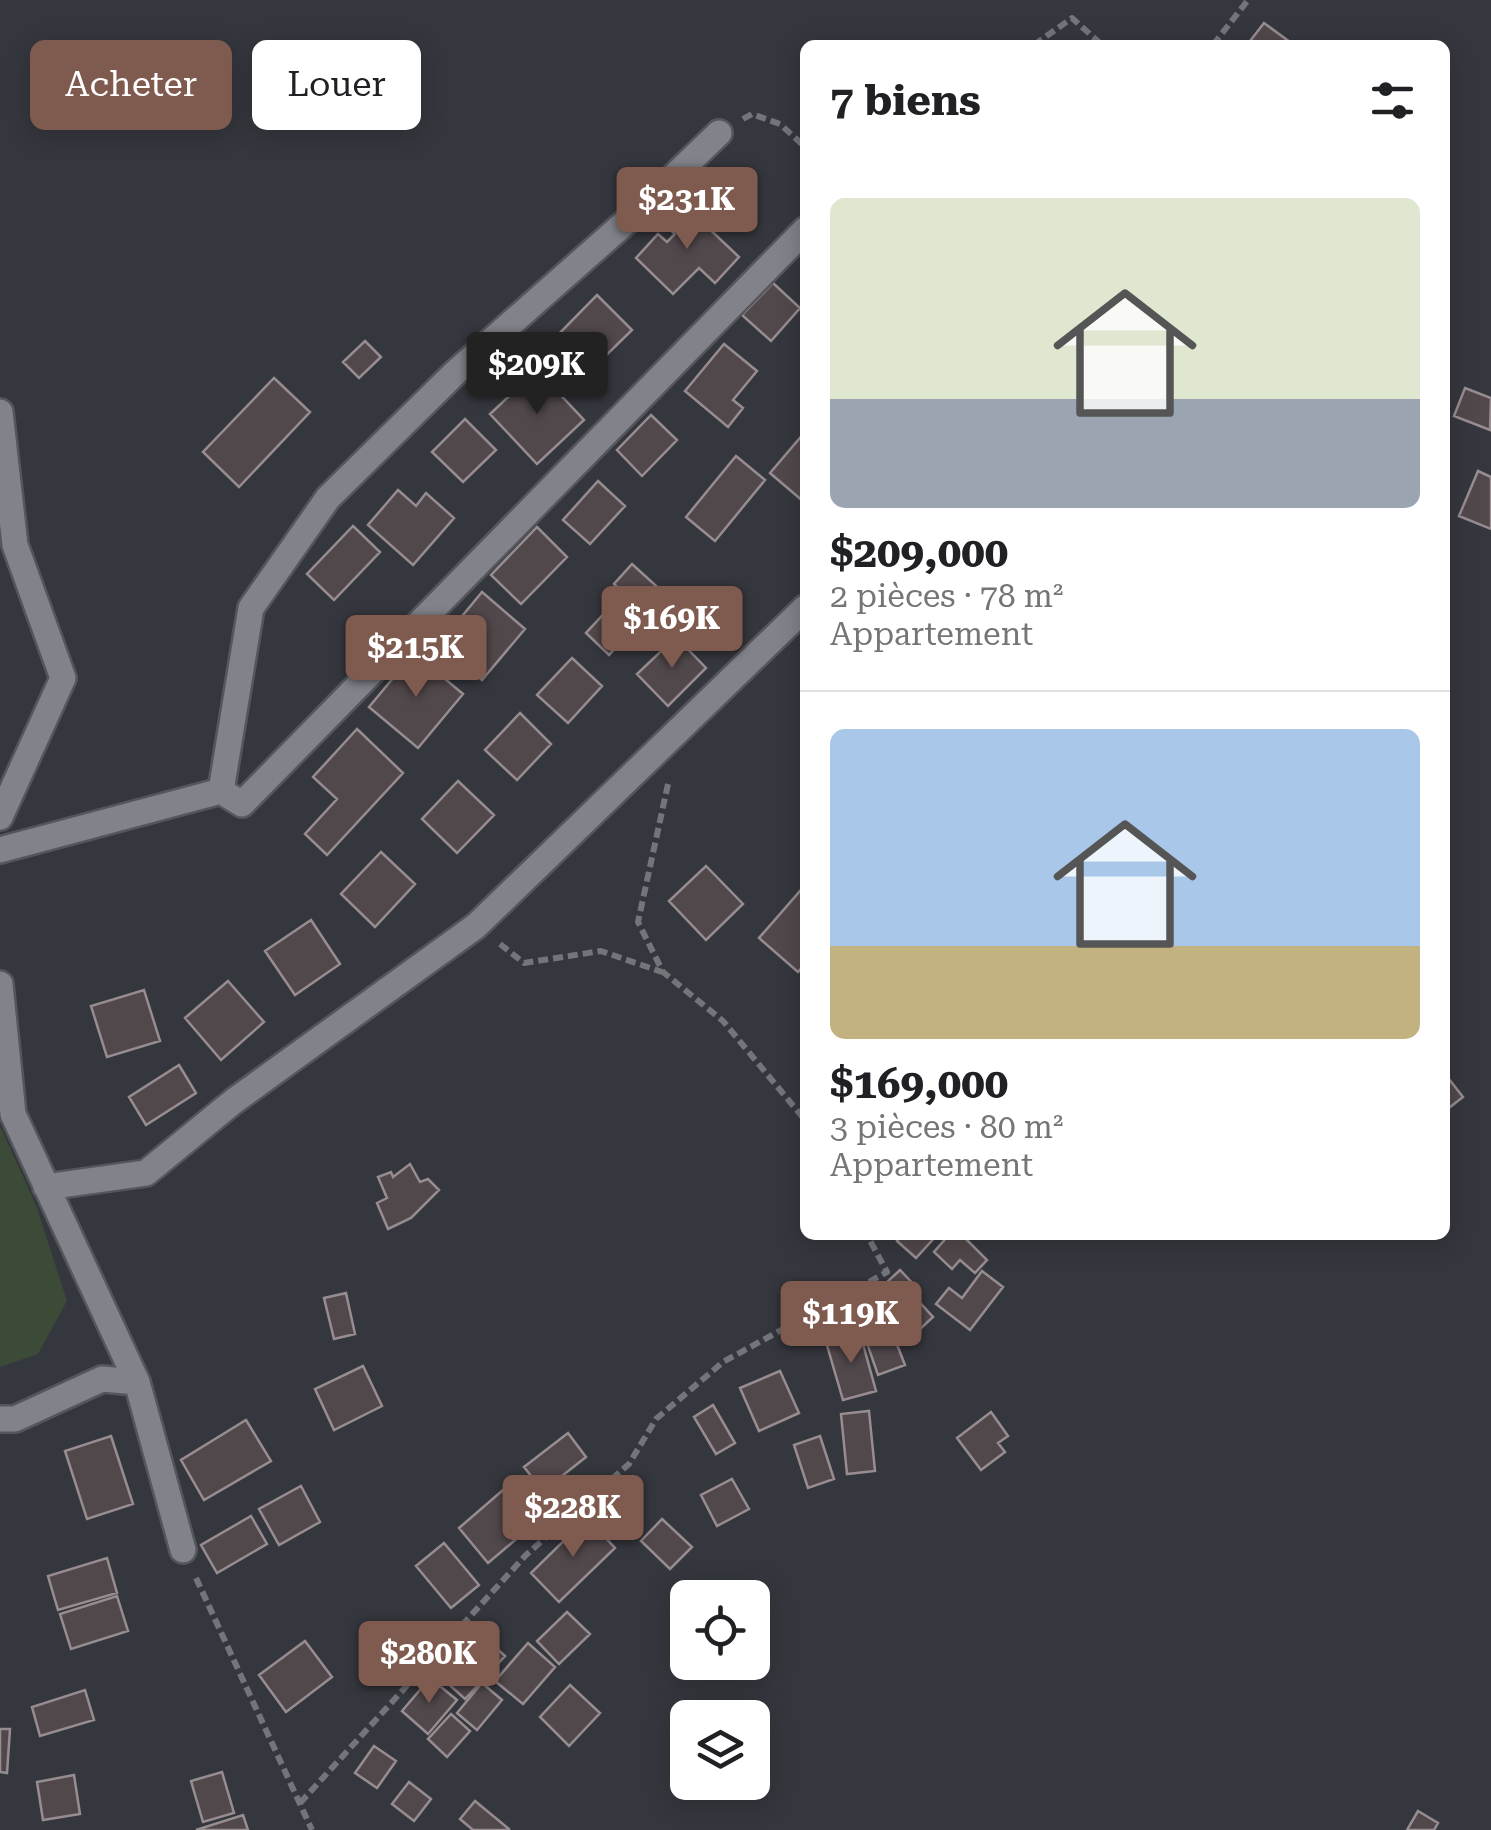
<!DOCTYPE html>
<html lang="fr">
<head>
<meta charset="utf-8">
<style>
	:root { --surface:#fff; --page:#f2f2f2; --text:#202124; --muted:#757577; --line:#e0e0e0; --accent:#7f5a4f }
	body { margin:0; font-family:"Roboto Serif",serif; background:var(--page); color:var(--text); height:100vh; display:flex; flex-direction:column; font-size:38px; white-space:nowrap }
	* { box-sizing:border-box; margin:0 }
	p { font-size:32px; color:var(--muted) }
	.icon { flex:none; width:55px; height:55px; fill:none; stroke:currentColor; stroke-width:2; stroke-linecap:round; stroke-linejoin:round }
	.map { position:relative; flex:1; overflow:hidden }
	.side { position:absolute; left:800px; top:40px; width:650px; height:1200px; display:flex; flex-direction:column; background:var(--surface); border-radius:15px; box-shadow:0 5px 25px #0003 }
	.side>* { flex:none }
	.top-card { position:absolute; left:30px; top:40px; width:620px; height:90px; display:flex; gap:20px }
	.buttons { position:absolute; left:670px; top:1580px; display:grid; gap:20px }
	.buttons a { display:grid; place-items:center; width:100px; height:100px; border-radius:15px; background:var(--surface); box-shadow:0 5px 25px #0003; font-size:50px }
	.price { position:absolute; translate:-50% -85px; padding:0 22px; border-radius:10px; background:var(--accent); color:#fff; font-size:32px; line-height:65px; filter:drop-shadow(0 2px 5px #0008) }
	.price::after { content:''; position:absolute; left:50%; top:60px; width:30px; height:22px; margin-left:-15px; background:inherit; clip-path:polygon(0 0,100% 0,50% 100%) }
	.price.on { background:#222; color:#fff }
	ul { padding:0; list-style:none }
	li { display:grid; align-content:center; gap:20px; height:530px; padding:0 30px }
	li+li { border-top:2px solid var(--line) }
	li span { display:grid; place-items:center; height:310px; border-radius:15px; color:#555 }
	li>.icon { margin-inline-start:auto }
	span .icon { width:180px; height:180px; fill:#fffc; stroke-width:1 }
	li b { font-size:42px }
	h2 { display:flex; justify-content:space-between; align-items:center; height:120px; padding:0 30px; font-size:42px }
	.tag { padding:0 35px; border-radius:15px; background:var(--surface); box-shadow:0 5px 25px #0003; font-size:35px; line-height:90px }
	.tag.on { background:var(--accent); color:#fff }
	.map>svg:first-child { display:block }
	.green { fill:#3b4b37 }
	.building { fill:#51484b; stroke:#978d90; stroke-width:2.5 }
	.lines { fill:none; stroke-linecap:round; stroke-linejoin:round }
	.minor-casing { stroke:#55565b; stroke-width:30 }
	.path { stroke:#73757b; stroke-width:6; stroke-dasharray:10 5; stroke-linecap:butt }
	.minor { stroke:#81828a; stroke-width:25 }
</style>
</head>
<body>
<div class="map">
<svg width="1491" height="1830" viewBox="0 0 1491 1830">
	<rect width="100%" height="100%" fill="#35373e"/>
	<path class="green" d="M0,1126l36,79 31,96 -29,53 -38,13z"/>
	<path class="building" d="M1264,23l30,22h-47z
		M683,204l56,53 -24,26 -16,-15 -26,26 -37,-36 22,-24 9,8 8,-8 -11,-10z
		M773,283l27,25 -29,33 -29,-26z
		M597,295l35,35 -51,50 -34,-34z
		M365,341l16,16 -22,21 -16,-16z
		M724,344l33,27 -24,29 10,8 -15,19 -43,-36z
		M537,370l47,50 -47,44 -47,-50z
		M274,378l36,34 -71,75 -36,-35z
		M1465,388l26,10 -1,32 -36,-14z
		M651,415l26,25 -35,36 -25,-26z
		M465,419l31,31 -33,32 -31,-30z
		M805,432v69l-1,1 -34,-29z
		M736,456l29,24 -50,61 -29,-24z
		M1478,471l13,6v52l-32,-13z
		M598,481l27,25 -35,38 -27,-24z
		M398,490l18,16 10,-13 28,25 -41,47 -45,-40z
		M353,526l27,26 -46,48 -27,-26z
		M537,527l30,30 -46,47 -30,-29z
		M632,564l33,30 -56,61 -23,-22 37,-40 -9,-9z
		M482,592l43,37 -43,51 -43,-36z
		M676,637l30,31 -38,38 -31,-32z
		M414,653l49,41 -45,54 -49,-41z
		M572,658l30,28 -34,37 -31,-28z
		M520,713l31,31 -34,36 -32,-30z
		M357,729l46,44 -76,82 -22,-21 32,-35 -24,-22z
		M458,781l36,34 -37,38 -35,-34z
		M381,852l34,32 -40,43 -34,-33z
		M706,866l37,38 -37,36 -37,-39z
		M800,891l5,4v69l-7,8 -39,-34z
		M311,920l29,44 -45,31 -30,-44z
		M228,981l36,41 -43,38 -36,-42z
		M144,990l16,51 -53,16 -16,-51z
		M179,1065l17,28 -50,32 -17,-28z
		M1445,1074l18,23 -18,14z
		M410,1164l10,18 8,-3 11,11 -28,28 -23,11 -11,-26 10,-5 -9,-21 13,-5 2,5z
		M902,1235h35l-21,23 -19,-17z
		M949,1235h13l25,25 -12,13 -15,-13 -8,9 -18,-17z
		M900,1270l18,19 -5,6 20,22 -16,15 -21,-23 -6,6 -18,-19z
		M982,1271l21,16 -33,43 -34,-26 13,-16 13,10z
		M346,1293l9,41 -21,5 -10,-41z
		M887,1319l18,46 -27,10 -16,-46z
		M860,1333l16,58 -33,9 -17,-58z
		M363,1366l19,40 -48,24 -19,-41z
		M780,1371l19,42 -40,18 -19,-43z
		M713,1405l22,38 -19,11 -22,-37z
		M869,1411l6,60 -28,3 -6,-60z
		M991,1412l17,24 -10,7 7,9 -24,18 -24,-32z
		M246,1420l25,41 -67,39 -23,-40z
		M568,1433l18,24 -43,34 -19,-24z
		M111,1436l22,68 -46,15 -22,-68z
		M820,1436l14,43 -26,9 -14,-43z
		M732,1479l17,30 -32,17 -16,-31z
		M564,1480l14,21 -21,14 -14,-21z
		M301,1486l19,36 -41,23 -20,-36z
		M503,1490l30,35 -45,38 -29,-35z
		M251,1516l16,28 -50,29 -16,-28z
		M587,1518l28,30 -56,54 -28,-29z
		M662,1519l30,28 -22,22 -29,-28z
		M444,1543l35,42 -28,23 -35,-42z
		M107,1558l10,35 -59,17 -10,-34z
		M117,1596l11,35 -57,18 -11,-35z
		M567,1612l23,22 -31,30 -22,-23z
		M473,1626l32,30 -40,43 -32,-29z
		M305,1641l27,36 -46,35 -27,-37z
		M528,1643l27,24 -32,37 -28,-23z
		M430,1678l27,22 -29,34 -26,-23z
		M482,1683l20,17 -25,30 -20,-17z
		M570,1685l30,28 -31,33 -29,-29z
		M85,1690l9,30 -54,16 -8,-29z
		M451,1714l19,17 -23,26 -19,-18z
		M0,1729h10l-3,44 -7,-1z
		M374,1746l22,15 -19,27 -22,-15z
		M222,1772l12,41 -31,9 -12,-41z
		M74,1775l6,39 -37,6 -6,-38z
		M409,1782l22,17 -17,22 -22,-17z
		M475,1801l34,28 -1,1h-35l-13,-11z
		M1418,1811l20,12 -4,7h-27z
		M243,1815l5,15h-52z"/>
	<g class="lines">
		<g class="minor-casing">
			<path id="minor" d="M719,133l-83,80 -180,159 -128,126 -77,110 -30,183 21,13 563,-574
				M0,412l15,133 48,133 -63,139
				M0,850l221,-59
				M0,984l13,130 124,268 46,168
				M46,1187l100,-14 88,-72 242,-175 329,-318
				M0,1419h15l87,-40 35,3"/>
		</g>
		<path class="path" d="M1034,45l38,-27 30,27
			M1213,45l35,-45
			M743,119l9,-5 28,10 25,23
			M668,784l-30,138 25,50 60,49 82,99
			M500,944l24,19 77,-12 61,21
			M196,1578l116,252
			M300,1803l226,-248 103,-91 27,-45 67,-57 164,-90 -20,-37"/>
		<use href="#minor" class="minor"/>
	</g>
</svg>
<div class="buttons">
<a><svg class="icon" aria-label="locate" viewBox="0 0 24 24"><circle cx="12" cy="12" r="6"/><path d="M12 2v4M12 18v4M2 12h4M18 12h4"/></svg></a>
<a><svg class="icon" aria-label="layers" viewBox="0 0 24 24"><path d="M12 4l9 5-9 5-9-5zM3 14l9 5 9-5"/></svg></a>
</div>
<b class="price" style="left:687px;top:252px">$231K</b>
<b class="price on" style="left:537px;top:417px">$209K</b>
<b class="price" style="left:672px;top:671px">$169K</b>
<b class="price" style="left:416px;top:700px">$215K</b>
<b class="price" style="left:851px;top:1366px">$119K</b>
<b class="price" style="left:573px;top:1560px">$228K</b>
<b class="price" style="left:429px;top:1706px">$280K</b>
<div class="top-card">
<a class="tag on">Acheter</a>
<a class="tag">Louer</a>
</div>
<section class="side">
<h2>7 biens<svg class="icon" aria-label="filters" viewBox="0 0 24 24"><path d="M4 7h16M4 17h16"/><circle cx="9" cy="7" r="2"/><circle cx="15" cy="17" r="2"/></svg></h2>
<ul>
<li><span style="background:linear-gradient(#dfe7d0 65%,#9aa5b1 0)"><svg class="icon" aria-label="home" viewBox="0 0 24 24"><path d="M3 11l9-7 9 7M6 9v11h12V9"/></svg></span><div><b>$209,000</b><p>2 pièces · 78 m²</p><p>Appartement</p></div></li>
<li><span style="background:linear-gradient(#a9c7e8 70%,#c2b280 0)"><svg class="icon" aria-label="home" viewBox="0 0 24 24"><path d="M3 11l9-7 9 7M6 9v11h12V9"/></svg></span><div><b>$169,000</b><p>3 pièces · 80 m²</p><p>Appartement</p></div></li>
</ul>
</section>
</div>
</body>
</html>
